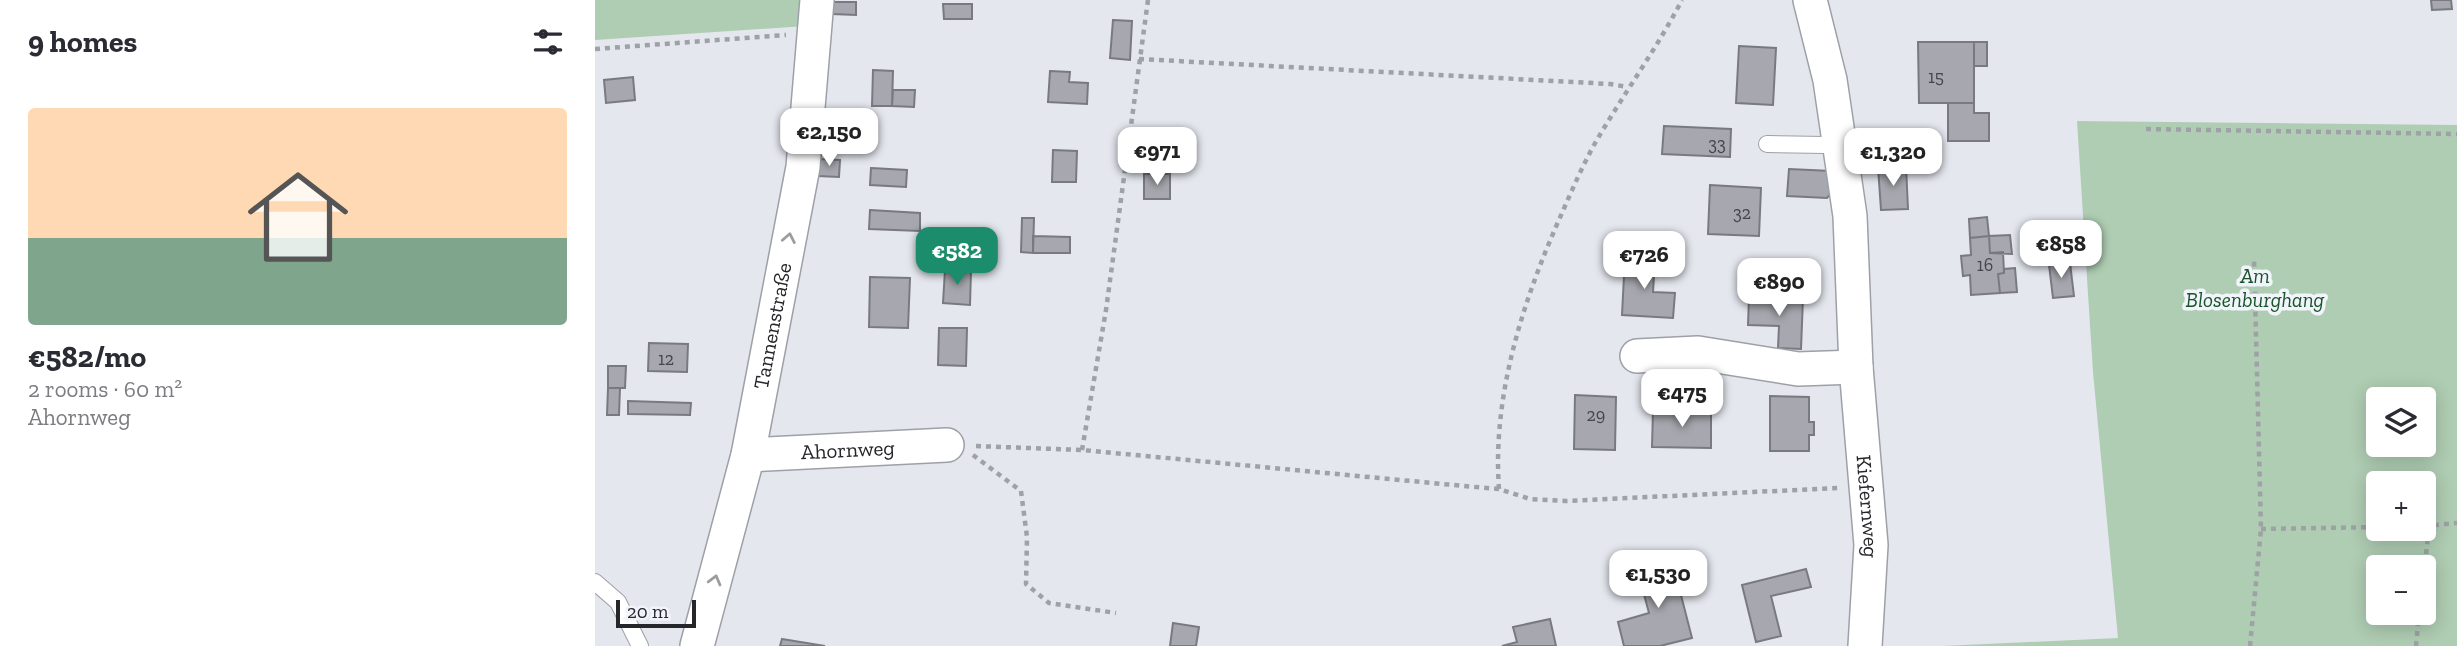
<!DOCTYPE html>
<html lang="en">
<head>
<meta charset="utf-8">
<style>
	:root { --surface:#fff; --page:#f7f7f7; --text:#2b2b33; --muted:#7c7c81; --line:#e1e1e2; --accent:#1b8c6c }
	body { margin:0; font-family:"Zilla Slab",serif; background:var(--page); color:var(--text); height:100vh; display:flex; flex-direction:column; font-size:26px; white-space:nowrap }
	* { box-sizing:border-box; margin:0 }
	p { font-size:23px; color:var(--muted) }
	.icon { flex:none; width:38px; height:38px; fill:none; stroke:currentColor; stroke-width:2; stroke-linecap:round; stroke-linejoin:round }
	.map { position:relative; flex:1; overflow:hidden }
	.drawer { display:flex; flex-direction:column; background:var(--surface); width:595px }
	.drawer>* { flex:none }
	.tools { position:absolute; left:1771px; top:387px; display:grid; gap:14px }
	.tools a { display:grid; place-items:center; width:70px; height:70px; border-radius:7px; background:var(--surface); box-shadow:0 4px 18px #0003; font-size:35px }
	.scale { position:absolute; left:21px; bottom:18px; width:80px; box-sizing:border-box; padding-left:7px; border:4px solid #252629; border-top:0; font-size:19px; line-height:24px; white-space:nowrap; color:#252629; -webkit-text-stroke:5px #f1f4fb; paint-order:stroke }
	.price { position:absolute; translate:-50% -60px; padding:0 16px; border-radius:14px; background:#fff; color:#222; font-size:23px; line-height:46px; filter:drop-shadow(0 2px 4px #0008) }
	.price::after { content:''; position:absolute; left:50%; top:42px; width:21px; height:16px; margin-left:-10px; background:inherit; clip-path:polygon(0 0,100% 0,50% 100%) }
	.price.selected { background:var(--accent); color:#fff }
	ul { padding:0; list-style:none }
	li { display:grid; align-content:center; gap:14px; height:371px; padding:0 28px }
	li+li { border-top:2px solid var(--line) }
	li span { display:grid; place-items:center; height:217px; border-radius:7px; color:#555 }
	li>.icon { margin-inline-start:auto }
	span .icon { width:126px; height:126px; fill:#fffc; stroke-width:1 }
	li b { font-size:30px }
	h2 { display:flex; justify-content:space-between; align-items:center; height:84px; padding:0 28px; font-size:30px }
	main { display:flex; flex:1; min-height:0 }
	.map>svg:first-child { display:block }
	.green { fill:#afcdb3; fill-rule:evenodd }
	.building { fill:#a7a8af; stroke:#797a81; stroke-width:2 }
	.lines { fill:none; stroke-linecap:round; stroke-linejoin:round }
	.lane-casing { stroke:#9da0a7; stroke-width:18 }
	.street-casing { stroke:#9da0a7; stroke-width:36 }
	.path { stroke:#9ea1a6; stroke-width:4.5; stroke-dasharray:5 5; stroke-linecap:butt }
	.lane { stroke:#fff; stroke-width:16 }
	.street { stroke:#fff; stroke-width:33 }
	.oneway { stroke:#9d9d9f }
	.labels { text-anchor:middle; stroke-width:7; stroke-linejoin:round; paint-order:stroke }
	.number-label { font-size:18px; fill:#46464a }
	.park-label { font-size:21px; font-style:italic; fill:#195428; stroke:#f1f4fb }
	.street-label { font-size:21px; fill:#252629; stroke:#f1f4fb }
</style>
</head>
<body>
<main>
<section class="drawer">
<h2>9 homes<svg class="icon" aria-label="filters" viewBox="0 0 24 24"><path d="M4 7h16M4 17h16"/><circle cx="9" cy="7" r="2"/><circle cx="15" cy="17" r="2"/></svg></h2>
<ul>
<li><span style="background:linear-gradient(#ffd9b3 60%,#7fa58c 0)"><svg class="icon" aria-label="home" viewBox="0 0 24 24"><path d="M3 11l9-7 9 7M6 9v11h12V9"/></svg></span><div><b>€582/mo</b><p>2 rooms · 60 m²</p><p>Ahornweg</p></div></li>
</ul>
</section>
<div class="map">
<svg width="1862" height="646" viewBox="0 0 1862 646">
	<rect width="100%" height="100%" fill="#e4e7ee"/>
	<path class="green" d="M0,0h212l-1,26 -211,14z
		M1482,121l380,4v521h-514l175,-8 -25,-266zM1783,399h46v45h-46zM1783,483h46v45h-46zM1783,567h46v45h-46z"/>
	<path class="building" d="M1836,0h20l1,9 -20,1z
		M237,2h24v13l-24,-1z
		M348,4h29v15h-28z
		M518,20l19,1 -2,39 -20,-2z
		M1323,42h56v61h-55z
		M1379,42h13v24h-13z
		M1144,46l37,2 -3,57 -37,-2z
		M278,70l20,1 -1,35h-20z
		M455,71l20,1 -1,10 19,1 -1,21 -39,-2z
		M38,77l2,23 -29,3 -2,-23z
		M298,90h22l-1,17 -22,-1z
		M1353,103h26v10h15v28h-41z
		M1069,126l67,3 -1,28 -68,-3z
		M458,150l24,1 -1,31h-24z
		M224,159l21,1 -1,17 -21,-1z
		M1311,166l2,43 -27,1 -3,-43z
		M276,168l36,2 -1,17 -36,-2z
		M1194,169l42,2 3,18 -7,9 -40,-2z
		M549,174h26v25h-26z
		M1115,185l51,3 -2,48 -51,-2z
		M275,210l50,3v18l-51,-2z
		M1392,217l2,19 -19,2 -1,-19z
		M427,218h12l-1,35 -12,-1z
		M1415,235l2,19 -22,-1 -1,-17z
		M438,236l37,1v16h-37z
		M1394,236l1,17 13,-1 1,21 -6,1 2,19 -29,2 -1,-20 -7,1 -2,-20 10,-1 -1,-17z
		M1030,256l30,2 -2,34 22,1 -2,25 -51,-3z
		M1475,263l4,33 -21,2 -4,-33z
		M1420,268l2,24 -17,1 -2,-19 6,-1v-4z
		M350,270l26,1 -1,34 -27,-2z
		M275,277l40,1 -2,50 -39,-1z
		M1154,296l54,2 -2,51 -23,-1 1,-22 -31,-1z
		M344,328h28l-1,38 -28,-1z
		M54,343l39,1 -1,28 -39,-1z
		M13,366h18l-1,22h-17z
		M13,388h12l-1,27h-12z
		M980,395l41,2 -1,53 -41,-1z
		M1175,396l39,1v25h5v13h-5v16h-39z
		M33,401l63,2 -1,12 -62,-1z
		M1058,410l58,1v37l-59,-1z
		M1077,560l20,78 -32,8h-36l-6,-24 31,-9 -12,-45z
		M1211,569l5,18 -40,9 10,40 -25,6 -14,-57z
		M955,619l6,27h-54l15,-4 -4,-15z
		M578,623l26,4 -3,19h-26z
		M187,639l43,7h-45z"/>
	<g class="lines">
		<g class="lane-casing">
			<path id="lane" d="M1172,144l58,1 14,-4
				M0,582l23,20 22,44"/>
		</g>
		<g class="street-casing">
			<g id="street">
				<path id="s1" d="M1215,0l20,80 20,136 6,151 15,178 -6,101"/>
				<path d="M1042,356l61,-3 100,16 58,-2"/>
				<path id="s2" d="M153,455l199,-10"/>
				<path id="s3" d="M102,646l51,-191 55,-288 14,-167"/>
			</g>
		</g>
		<path class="path" d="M0,49l191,-14
			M544,59l471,25 18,3
			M1551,129l311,5
			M381,446l106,4 382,36 35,3 31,10 35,2 273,-13
			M487,450l24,-140 42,-310
			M378,455l48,36 6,46 -1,47 23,19 67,10
			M904,489c-7,-95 25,-191 63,-276 10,-23 20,-46 32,-68 28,-49 62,-95 88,-145
			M1829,526l33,-3
			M1666,529l117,-2
			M1829,574l5,-48
			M1655,646l11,-117 -7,-272
			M1821,646l3,-34"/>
		<use href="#lane" class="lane"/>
		<use href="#street" class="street"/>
	</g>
	<defs><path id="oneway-chevron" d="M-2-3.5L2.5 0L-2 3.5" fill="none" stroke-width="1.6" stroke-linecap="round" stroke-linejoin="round" transform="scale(1.75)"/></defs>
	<g class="oneway">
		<use href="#oneway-chevron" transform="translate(194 238) rotate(-79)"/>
		<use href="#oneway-chevron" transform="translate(120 580) rotate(-75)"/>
	</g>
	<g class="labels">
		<g class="number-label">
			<text x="1341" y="83">15</text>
			<text x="1122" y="150">33</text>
			<text x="1147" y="219">32</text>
			<text x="1390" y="271">16</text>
			<text x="71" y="365">12</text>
			<text x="1001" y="421">29</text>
		</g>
		<g class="park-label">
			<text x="1660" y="283">Am<tspan x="1660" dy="24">Blosenburghang</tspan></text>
		</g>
		<g class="street-label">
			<text dy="7" stroke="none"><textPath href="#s3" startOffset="329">Tannenstraße</textPath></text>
			<text dy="7" stroke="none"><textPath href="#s2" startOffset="100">Ahornweg</textPath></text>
			<text dy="7" stroke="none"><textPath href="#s1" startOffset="511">Kiefernweg</textPath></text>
		</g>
	</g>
</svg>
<div class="tools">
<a><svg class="icon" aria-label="layers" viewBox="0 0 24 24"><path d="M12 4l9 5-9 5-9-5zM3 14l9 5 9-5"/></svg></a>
<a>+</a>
<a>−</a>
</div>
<div class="scale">20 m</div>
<b class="price" style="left:234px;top:168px">€2,150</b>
<b class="price" style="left:562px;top:187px">€971</b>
<b class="price" style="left:1298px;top:188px">€1,320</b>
<b class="price" style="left:1466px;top:280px">€858</b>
<b class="price selected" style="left:362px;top:287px">€582</b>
<b class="price" style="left:1049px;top:291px">€726</b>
<b class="price" style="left:1184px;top:318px">€890</b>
<b class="price" style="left:1087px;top:429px">€475</b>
<b class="price" style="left:1063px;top:610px">€1,530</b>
</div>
</main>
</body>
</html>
